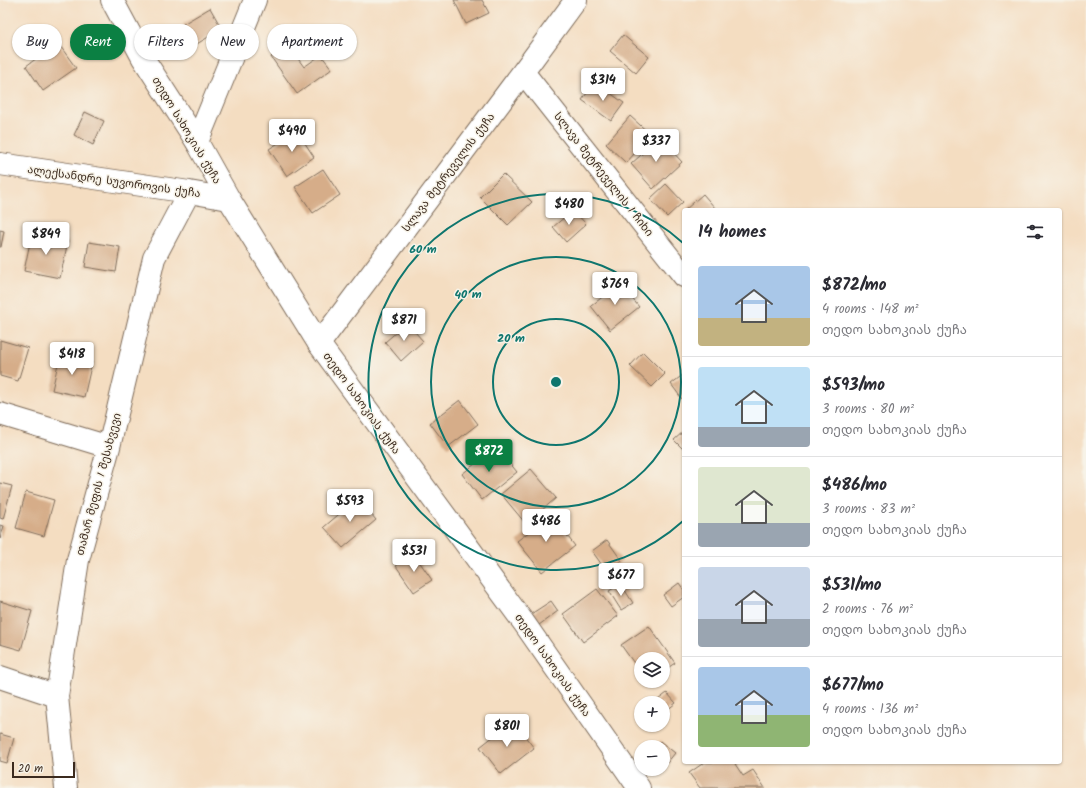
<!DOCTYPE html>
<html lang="en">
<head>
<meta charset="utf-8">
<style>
	:root { --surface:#fff; --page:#f7f7f7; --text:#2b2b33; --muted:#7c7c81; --line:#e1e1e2; --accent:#0b8043 }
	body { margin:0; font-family:Kalam,"Noto Sans Georgian",sans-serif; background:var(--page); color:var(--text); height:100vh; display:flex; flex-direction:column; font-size:15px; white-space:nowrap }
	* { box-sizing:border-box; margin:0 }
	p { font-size:13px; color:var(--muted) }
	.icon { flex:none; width:22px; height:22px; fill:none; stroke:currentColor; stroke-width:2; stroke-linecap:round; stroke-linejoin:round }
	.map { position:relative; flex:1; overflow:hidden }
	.side { position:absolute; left:682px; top:208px; width:380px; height:556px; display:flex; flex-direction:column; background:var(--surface); border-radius:4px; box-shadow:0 1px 3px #0004 }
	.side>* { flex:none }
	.guide { position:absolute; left:12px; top:24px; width:380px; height:36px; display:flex; gap:8px }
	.fabs { position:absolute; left:634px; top:652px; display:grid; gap:8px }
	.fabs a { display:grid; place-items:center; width:36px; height:36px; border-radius:50%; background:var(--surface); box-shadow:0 1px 3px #0004; font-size:20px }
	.scale { position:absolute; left:12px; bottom:10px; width:63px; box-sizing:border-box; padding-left:4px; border:2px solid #3b2a1e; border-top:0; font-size:11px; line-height:14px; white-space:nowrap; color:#3b2a1e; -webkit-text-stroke:3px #f7f3e8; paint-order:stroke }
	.price { position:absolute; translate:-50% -34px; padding:0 9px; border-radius:4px; background:#fff; color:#222; font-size:13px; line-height:26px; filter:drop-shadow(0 1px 2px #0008) }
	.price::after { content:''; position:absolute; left:50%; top:24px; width:12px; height:9px; margin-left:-6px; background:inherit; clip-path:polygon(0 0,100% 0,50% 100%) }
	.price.selected { background:var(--accent); color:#fff }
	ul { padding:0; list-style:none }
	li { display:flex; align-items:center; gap:12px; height:100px; padding:0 16px }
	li+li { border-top:1px solid var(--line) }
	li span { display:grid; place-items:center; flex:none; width:112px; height:80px; border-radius:4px; color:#555 }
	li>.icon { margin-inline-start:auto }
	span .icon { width:48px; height:48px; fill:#fffc; stroke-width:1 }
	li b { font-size:17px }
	h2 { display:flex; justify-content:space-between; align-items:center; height:48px; padding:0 16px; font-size:17px }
	.tag { padding:0 14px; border-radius:18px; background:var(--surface); box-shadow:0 1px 3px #0004; font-size:14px; line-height:36px }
	.tag.selected { background:var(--accent); color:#fff }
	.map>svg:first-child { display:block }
	.building { fill:#d6ad89 }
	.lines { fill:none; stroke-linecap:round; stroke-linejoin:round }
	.minor-casing { stroke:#7c6957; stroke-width:24 }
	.tertiary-casing { stroke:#7c6957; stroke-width:24 }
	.minor { stroke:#fff; stroke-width:22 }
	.tertiary { stroke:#fff; stroke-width:22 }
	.ring { fill:none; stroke:#0f766e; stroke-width:2 }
	.labels { text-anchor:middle; stroke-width:3; stroke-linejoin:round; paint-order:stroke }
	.street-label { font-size:11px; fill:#3b2a1e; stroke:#f7f3e8 }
	.centre { fill:#0f766e; stroke:#f7f3e8; stroke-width:2 }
	.ring-label { font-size:12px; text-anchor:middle; font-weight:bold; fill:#0f766e; stroke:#f7f3e8; stroke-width:3; stroke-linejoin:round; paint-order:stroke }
</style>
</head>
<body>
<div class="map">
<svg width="1086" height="788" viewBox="0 0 1086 788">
	<rect width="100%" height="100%" fill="#f7f3e8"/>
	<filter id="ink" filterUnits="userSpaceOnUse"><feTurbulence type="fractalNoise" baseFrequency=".025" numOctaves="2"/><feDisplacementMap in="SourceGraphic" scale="8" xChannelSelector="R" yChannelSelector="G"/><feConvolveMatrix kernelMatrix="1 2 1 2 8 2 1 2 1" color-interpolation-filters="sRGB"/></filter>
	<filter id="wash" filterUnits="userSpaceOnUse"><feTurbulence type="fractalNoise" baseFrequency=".012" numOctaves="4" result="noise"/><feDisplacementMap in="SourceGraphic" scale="16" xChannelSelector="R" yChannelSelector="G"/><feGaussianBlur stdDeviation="0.9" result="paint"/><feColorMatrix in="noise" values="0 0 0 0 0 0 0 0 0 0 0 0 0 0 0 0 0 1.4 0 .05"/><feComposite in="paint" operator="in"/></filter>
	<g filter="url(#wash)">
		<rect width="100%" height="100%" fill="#f4ddc1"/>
		<g id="blocks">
			<path class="building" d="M454,0h28l7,13 -23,11z
				M210,8l12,21 -27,16 -12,-21z
				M623,35l26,22 -13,16 -26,-22z
				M58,43l18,25 -33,23 -17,-25z
				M288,45l16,22 17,-12 11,14 -35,25 -26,-37z
				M595,82l29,21 -13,18 -29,-21z
				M85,112l19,9 -11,24 -19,-10z
				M630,116l21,19 -25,28 -20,-19z
				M297,131l17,26 -27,19 -18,-27z
				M660,138l22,24 -29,27 -22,-25z
				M323,169l17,26 -27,18 -18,-26z
				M503,174l29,28 -24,23 -28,-28z
				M666,184l17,18 -16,15 -17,-18z
				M703,194l12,14 -3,2h-27z
				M573,210l13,14 -20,18 -13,-15z
				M0,230l4,1 -3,16h-1z
				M32,233l36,8 -8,37 -36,-7z
				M89,242l31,5 -4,25 -31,-5z
				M620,283l19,24 -29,23 -19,-24z
				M407,323l16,18 -22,20 -16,-19z
				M0,340l28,8 -10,33 -18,-5z
				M643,352l22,22 -13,13 -22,-21z
				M60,355l32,7 -8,35 -32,-7z
				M684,374v23l-2,2 -11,-15z
				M460,400l18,24 -30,23 -18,-24z
				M684,431v19l-10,-10z
				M497,447l20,25 -35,28 -20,-26z
				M531,469l25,29 -30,26 -25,-30z
				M0,483l12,3 -9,33 -3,-1z
				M26,492l28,8 -10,36 -28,-8z
				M358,498l18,22 -33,28 -19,-21z
				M551,515l24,31 -33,26 -25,-31z
				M0,525l4,1 -4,13z
				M607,540l15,21 -15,11 -15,-21z
				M414,554l18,26 -18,12 -18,-26z
				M679,583l5,7v7l-13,9 -8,-11z
				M621,584l12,19 -12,7 -12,-19z
				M597,589l21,27 -35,26 -20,-28z
				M0,601l32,10 -11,39 -21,-6z
				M551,601l7,10 -19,14 -8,-11z
				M649,626l26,37 -12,8v-12h-22v14l-20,-28z
				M667,693l9,10 -13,10v-10h-9z
				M513,721l21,27 -33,26 -21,-27z
				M0,734l14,4 -7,25 -7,-2z
				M660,741l15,12 -8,10 -4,-3v-13h-7z
				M705,762h34l-4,2 8,12 10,-6 12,18h-65l-11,-15z"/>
		</g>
	</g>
	<g filter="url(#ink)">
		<use href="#blocks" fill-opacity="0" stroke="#7c6957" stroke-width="1"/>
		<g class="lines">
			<g class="minor-casing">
				<path id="minor" d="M523,72l161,204
					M197,142l58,-142
					M0,164l189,28 40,7
					M319,344l204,-272 53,-72
					M0,414l109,33
					M0,677l57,19
					M66,788l-9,-92 21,-136 31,-113 45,-189 35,-66"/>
			</g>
			<g class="tertiary-casing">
				<path id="tertiary" d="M112,0l31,58 54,84 32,57 90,145 205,279 115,165"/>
			</g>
			<use href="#minor" class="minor"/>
			<use href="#tertiary" class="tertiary"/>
		</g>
	</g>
	<g class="ring">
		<circle cx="556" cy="382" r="63"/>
		<circle cx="556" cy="382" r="125"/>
		<path d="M683 521A188 188 0 1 1 683 243"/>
	</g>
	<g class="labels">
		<g class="street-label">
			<text transform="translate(187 130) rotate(59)" y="4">თედო სახოკიას ქუჩა</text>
			<text transform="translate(448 172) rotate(-53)" y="4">სლავა მეტრეველის ქუჩა</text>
			<text transform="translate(604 174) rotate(52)" y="4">სლავა მეტრეველის I ჩიხი</text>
			<text transform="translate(114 181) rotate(8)" y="4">ალექსანდრე სუვოროვის ქუჩა</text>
			<text transform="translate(362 403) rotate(54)" y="4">თედო სახოკიას ქუჩა</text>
			<text transform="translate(98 484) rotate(-75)" y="4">თამარ მეფის I შესახვევი</text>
			<text transform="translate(553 665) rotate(55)" y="4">თედო სახოკიას ქუჩა</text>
		</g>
	</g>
	<circle cx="556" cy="382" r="6" class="centre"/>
	<g class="ring-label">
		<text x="423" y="253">60 m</text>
		<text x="468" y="298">40 m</text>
		<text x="511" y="342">20 m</text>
	</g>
</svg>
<div class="fabs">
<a><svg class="icon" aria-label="layers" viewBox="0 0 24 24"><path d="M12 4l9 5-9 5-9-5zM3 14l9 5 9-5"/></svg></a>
<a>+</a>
<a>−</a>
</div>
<div class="scale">20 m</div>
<b class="price" style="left:603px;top:102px">$314</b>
<b class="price" style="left:292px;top:153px">$490</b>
<b class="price" style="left:656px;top:163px">$337</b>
<b class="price" style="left:569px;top:226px">$480</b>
<b class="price" style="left:46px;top:256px">$849</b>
<b class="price" style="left:615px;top:306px">$769</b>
<b class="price" style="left:404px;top:342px">$871</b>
<b class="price" style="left:72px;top:376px">$418</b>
<b class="price selected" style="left:489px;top:473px">$872</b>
<b class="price" style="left:350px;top:523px">$593</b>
<b class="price" style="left:546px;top:543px">$486</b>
<b class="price" style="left:414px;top:573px">$531</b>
<b class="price" style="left:621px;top:597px">$677</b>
<b class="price" style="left:507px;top:748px">$801</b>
<div class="guide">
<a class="tag">Buy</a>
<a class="tag selected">Rent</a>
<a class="tag">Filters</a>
<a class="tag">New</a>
<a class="tag">Apartment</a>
</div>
<section class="side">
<h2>14 homes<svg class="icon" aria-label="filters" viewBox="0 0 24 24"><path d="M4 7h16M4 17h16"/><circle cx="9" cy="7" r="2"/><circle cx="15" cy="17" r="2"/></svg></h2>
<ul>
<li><span style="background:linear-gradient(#a9c7e8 65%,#c2b280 0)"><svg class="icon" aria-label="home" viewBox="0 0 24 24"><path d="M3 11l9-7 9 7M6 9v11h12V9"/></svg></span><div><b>$872/mo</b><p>4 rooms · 148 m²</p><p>თედო სახოკიას ქუჩა</p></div></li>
<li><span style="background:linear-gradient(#bfe0f5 75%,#9aa5b1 0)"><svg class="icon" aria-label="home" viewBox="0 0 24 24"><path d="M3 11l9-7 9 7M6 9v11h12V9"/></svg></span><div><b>$593/mo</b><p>3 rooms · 80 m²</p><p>თედო სახოკიას ქუჩა</p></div></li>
<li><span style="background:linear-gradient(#dfe7d0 70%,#9aa5b1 0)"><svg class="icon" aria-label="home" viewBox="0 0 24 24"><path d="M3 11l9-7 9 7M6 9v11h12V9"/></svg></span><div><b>$486/mo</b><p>3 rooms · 83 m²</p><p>თედო სახოკიას ქუჩა</p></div></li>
<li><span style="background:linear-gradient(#c9d6e8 65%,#9aa5b1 0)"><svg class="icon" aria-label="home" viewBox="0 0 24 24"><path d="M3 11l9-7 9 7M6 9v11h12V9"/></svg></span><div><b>$531/mo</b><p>2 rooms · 76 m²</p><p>თედო სახოკიას ქუჩა</p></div></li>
<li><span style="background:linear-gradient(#a9c7e8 60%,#8fb573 0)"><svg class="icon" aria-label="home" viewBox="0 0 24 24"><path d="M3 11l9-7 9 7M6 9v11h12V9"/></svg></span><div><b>$677/mo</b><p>4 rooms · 136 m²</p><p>თედო სახოკიას ქუჩა</p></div></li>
</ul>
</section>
</div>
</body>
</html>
